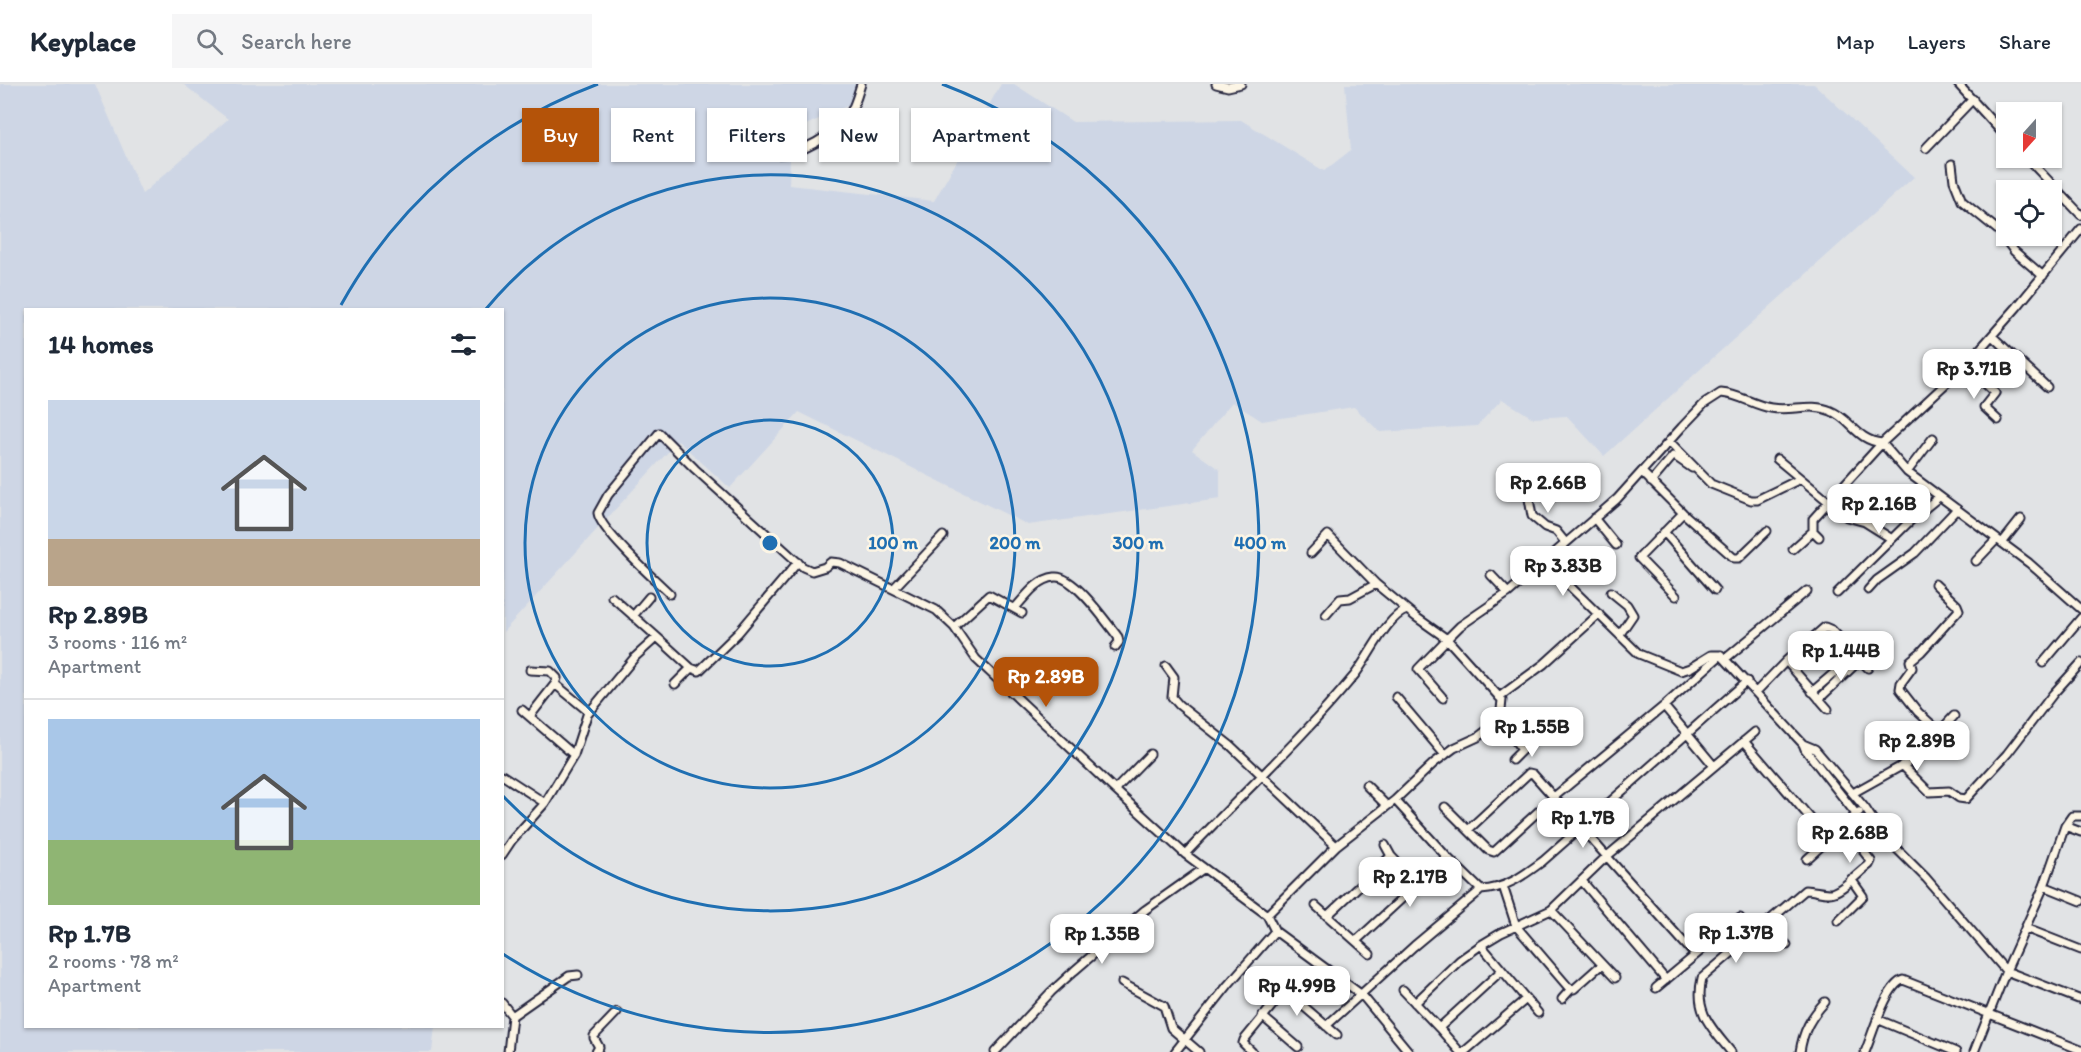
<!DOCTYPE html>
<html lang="en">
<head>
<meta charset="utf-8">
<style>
	:root { --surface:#fff; --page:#f6f6f7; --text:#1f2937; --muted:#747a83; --line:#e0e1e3; --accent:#b45309 }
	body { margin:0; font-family:Itim,sans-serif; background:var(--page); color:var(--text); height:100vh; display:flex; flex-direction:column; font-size:22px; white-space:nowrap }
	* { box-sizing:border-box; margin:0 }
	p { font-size:20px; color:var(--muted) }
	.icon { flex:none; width:33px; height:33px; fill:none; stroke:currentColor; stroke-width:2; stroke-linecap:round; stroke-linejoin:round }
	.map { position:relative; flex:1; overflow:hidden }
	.side { position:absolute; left:24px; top:224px; width:480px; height:720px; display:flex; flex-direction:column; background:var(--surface); border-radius:0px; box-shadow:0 2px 4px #0004 }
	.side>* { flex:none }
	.banner { position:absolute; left:522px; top:24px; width:570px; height:54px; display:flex; gap:12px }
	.needle { width:39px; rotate:201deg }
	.tools { position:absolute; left:1996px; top:18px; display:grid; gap:12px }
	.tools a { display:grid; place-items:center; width:66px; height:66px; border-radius:0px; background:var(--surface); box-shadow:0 2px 4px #0004; font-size:30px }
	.price { position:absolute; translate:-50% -51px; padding:0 14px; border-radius:12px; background:#fff; color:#222; font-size:20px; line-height:39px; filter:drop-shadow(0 2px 3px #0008) }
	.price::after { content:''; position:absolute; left:50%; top:36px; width:18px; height:14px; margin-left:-9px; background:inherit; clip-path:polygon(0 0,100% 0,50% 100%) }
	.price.active { background:var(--accent); color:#fff }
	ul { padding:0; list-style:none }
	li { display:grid; align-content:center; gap:12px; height:318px; padding:0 24px }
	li+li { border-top:2px solid var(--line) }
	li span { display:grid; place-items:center; height:186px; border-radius:0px; color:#555 }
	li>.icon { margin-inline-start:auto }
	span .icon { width:108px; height:108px; fill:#fffc; stroke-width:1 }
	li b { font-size:26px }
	h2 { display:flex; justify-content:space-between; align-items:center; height:72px; padding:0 24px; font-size:26px }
	.tag { padding:0 21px; border-radius:0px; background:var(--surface); box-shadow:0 2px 4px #0004; font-size:21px; line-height:54px }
	.tag.active { background:var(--accent); color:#fff }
	header { display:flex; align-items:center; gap:36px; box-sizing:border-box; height:84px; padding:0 30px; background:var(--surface); border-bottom:2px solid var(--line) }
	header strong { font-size:28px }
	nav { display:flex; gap:33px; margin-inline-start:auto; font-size:21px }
	.search { width:420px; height:54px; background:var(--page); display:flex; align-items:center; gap:15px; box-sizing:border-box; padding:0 21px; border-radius:0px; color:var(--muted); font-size:22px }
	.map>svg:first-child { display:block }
	.built { fill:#ced6e5 }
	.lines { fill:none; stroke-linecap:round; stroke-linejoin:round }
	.minor-casing { stroke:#22223b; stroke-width:11 }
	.minor { stroke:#fcf5e5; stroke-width:7 }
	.ring { fill:none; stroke:#1f6fb2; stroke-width:3 }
	.centre { fill:#1f6fb2; stroke:#fcf5e5; stroke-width:3 }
	.ring-label { font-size:18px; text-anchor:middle; font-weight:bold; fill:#1f6fb2; stroke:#fcf5e5; stroke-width:5; stroke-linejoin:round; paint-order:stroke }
</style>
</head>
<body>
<header>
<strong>Keyplace</strong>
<div class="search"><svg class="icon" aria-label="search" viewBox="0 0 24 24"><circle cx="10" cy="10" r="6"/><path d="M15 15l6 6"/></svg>Search here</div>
<nav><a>Map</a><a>Layers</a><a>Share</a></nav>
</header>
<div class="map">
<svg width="2081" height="968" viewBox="0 0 2081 968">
	<rect width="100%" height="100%" fill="#e1e3e5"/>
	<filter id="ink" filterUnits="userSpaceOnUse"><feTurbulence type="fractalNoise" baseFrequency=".0167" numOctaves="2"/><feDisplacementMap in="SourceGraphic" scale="12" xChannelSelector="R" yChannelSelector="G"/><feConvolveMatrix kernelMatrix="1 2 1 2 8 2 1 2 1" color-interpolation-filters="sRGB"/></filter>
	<g filter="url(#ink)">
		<path class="built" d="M0,0h95l47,110 86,-75 -45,-35h672l-4,20 -60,28 -2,53 145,16 67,-117h13l59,38 168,-2 83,51 27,-21 -6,-66h469l100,93 -310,279 -37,-40 -34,2 -31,-19 -25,27 -97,6 -26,-25 -92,14 -30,-19 -40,48 28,20v29l-192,26 -229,-113 -69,76 -52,-47 -175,191 -1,-323h-476v717h409l-3,26h-432z"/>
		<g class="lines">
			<g class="minor-casing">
				<path id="minor" d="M1216,0l12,3 13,-3
					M1958,0l49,54
					M724,62c17,4 34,8 52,8 26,1 57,-19 73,-39 6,-9 9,-21 12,-31
					M1926,64l47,-49
					M2027,74l54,57
					M1952,80l2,17 8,20 37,30 15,20 29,25
					M1992,252l55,51
					M1966,281l29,28 -11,14 14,13
					M1669,357l42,43 40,16h6l43,-21
					M1777,375l70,58 18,5 27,17
					M1642,388l41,41 51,45h5l28,-27
					M1907,388l26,-34
					M1651,398l22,-26 3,1 16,11
					M1523,408l6,7 3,17 13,11 11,4 9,11
					M1594,434l22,27
					M1664,448l51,58
					M1819,453l-6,-6v-12l69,-76 84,-78 51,-58 64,-78
					M2002,459l19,-24
					M1793,465l20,-18
					M1311,469l17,-18 48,49 40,33 31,22 -29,30 25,29
					M1544,477l95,93 42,17 9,-3 21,-13h10
					M1976,477l20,-21
					M1491,491l17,18
					M1935,500l22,21 2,5 -38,42 -11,9 2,7 -11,15 -1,6 18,23 22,20
					M894,504l49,-52
					M1868,506l9,-10 38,-27 42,-44
					M1611,508l16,13 6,10 -13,19
					M1837,509l75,-74 27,-22
					M670,510c-15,-14 -70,-64 -72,-81l10,-18 51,-62 36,36 108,98 9,4 13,-4 6,-5 9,1 96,47 18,17 22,32 139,131 70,64 82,61 8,16 87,64 47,57
					M1676,512l-37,-38 44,-45
					M612,513l45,40
					M1015,524c11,-12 22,-29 40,-31 19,-2 52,46 63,60l1,5 -4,5
					M1326,531l14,-16 10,-1 26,-14
					M633,532l16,-19
					M954,543l35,-32 33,18
					M1721,571l82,89 2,5 51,65
					M1725,575l82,-68
					M1786,577l42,48
					M2043,579l38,-45
					M1166,582l8,11 -2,20 7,8 52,41 105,100
					M555,600l34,28
					M675,600l16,-16
					M1756,608l30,-31 39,-34 7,3 36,38
					M1812,608l43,-37
					M1396,613l49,58
					M1499,613l45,-33 55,-50
					M1819,615l41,-39
					M1664,622l50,60
					M522,626l52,45
					M530,632l25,-32 2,-6 -7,-7 -20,-1
					M1500,636l22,30 -10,10
					M1744,657l85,99
					M1803,660l12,5 50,59 17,26 44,44 80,93 75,29
					M1902,681l27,27 20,-1 10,7 7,1 41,-45 46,-60 28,-31
					M502,691l43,28
					M1366,701l21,21
					M1115,706l35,-36
					M1853,709l61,-34 40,-43
					M1395,716l52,57 34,33
					M1445,723l43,43 6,2 60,-55 110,-91 57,-51
					M2065,742l16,6
					M1468,746l59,-55 2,-2 4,1 162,181
					M1385,761l6,11 27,28
					M1185,770c56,-59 116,-114 168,-177 14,-16 34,-62 54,-67
					M502,771l10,-15 33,-37 29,-48 13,-40 48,-58 22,-20 34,31 8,3 39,-38 60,-71
					M1807,775l52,-47
					M1582,797l84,99
					M1503,802l13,40 53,62 5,1 27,-24
					M2044,802l37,15
					M1316,822l54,48
					M1551,826l64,68
					M1267,831l69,-69 59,-46 39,-37 20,-15 24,-11 22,-17 2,-20 -55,-61 13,-13 48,-33 109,-94 65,-72 22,-23 17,-11c18,1 32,12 50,15 20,4 40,-6 60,3 20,8 25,29 51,32l25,29 122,91 52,46
					M1327,832l64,-60
					M1838,837l25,-25 -12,-17
					M1766,840l21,21
					M2025,844l56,22
					M1356,857l91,-84
					M1273,896l64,55
					M1122,899l42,23 7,22 28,24
					M1656,904l84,-70
					M1403,906l36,38 21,24
					M1562,915l9,-10
					M502,919l10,13 -4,36
					M1415,919l45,-43 21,-15
					M1538,929l-57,-68 20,-12 50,-23 55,-53 149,-125
					M512,932l57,-40 9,-1
					M1262,932l36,31
					M1877,935l79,33
					M1326,942l88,-80 67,-56c25,-1 43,-15 62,-29l204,-180
					M1439,944l62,-57
					M596,968l3,-5 -5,-9v-2l23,-24
					M995,968l56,-60 23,-21 71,-61 58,-41
					M1175,968l53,-67 47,-54
					M1252,968l-9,-9 1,-3 41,-50
					M1464,968l62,-53
					M1731,968c-20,-25 -37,-40 -29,-74l103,-88c8,0 16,3 24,3 11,1 30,-21 40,-28l2,-4 -7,-9 1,-3 17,-15
					M1800,968c3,-21 11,-35 25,-50
					M1865,968c7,-16 21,-67 38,-72l178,70
					M1974,968l32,-81 38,-85 21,-60 7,-10h9"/>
			</g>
			<use href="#minor" class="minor"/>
		</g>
	</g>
	<g class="ring">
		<circle cx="770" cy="459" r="123"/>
		<circle cx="770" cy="459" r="245"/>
		<path d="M486 225A368 368 0 1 1 503 712"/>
		<path d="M341 221A490 490 0 0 1 598 0M942 0A490 490 0 1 1 503 870"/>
	</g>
	<circle cx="770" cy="459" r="9" class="centre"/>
	<g class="ring-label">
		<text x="893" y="465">100 m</text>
		<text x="1015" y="465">200 m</text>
		<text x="1138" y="465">300 m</text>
		<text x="1260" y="465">400 m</text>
	</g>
</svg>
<div class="tools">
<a><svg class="needle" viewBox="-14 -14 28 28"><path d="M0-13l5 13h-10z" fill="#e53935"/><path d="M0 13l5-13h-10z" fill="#747a83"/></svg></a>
<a><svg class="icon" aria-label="locate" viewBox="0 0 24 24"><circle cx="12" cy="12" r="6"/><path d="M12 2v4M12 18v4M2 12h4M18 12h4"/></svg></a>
</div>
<b class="price" style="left:1974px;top:316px">Rp 3.71B</b>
<b class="price" style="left:1548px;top:430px">Rp 2.66B</b>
<b class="price" style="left:1879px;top:451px">Rp 2.16B</b>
<b class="price" style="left:1563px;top:513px">Rp 3.83B</b>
<b class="price" style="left:1841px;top:598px">Rp 1.44B</b>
<b class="price active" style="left:1046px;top:624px">Rp 2.89B</b>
<b class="price" style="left:1532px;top:674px">Rp 1.55B</b>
<b class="price" style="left:1917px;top:688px">Rp 2.89B</b>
<b class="price" style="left:1583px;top:765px">Rp 1.7B</b>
<b class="price" style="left:1850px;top:780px">Rp 2.68B</b>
<b class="price" style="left:1410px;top:824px">Rp 2.17B</b>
<b class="price" style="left:1736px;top:880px">Rp 1.37B</b>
<b class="price" style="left:1102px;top:881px">Rp 1.35B</b>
<b class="price" style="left:1297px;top:933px">Rp 4.99B</b>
<div class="banner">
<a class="tag active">Buy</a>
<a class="tag">Rent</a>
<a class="tag">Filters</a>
<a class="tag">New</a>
<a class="tag">Apartment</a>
</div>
<section class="side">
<h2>14 homes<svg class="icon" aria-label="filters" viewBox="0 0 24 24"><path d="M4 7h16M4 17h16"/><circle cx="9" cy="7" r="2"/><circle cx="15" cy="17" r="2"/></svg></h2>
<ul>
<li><span style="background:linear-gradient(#c9d6e8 75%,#b9a48a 0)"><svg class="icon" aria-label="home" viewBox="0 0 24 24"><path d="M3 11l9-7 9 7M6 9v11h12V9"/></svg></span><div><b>Rp 2.89B</b><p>3 rooms · 116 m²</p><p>Apartment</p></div></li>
<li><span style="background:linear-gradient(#a9c7e8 65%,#8fb573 0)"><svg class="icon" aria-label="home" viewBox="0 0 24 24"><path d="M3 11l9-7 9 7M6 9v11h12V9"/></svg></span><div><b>Rp 1.7B</b><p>2 rooms · 78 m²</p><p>Apartment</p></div></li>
</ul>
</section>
</div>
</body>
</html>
